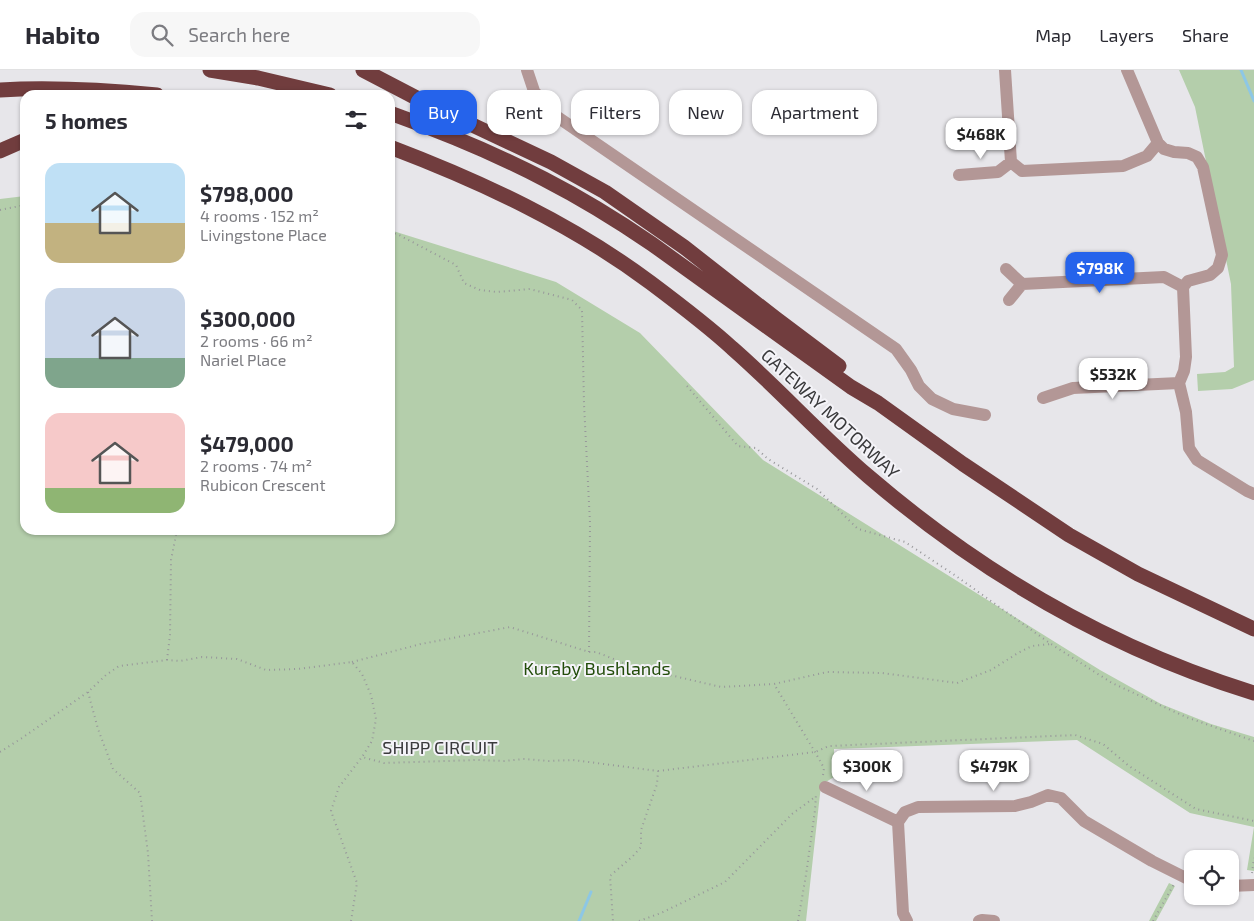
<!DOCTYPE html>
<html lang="en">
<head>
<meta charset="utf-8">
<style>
	:root { --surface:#fff; --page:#f7f7f7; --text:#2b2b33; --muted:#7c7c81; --line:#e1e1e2; --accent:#2563eb }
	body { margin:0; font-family:"Exo 2",sans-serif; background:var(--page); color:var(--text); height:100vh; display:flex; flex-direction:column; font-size:19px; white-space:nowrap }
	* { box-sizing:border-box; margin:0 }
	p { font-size:16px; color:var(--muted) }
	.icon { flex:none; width:28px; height:28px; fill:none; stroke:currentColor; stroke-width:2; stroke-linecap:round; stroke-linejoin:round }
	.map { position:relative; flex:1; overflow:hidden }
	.sheet { position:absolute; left:20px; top:20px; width:375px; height:445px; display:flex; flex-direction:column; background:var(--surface); border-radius:15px; box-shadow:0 1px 4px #0004 }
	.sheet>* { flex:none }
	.top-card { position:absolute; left:410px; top:20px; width:475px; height:45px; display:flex; gap:10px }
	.tools { position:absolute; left:1184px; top:780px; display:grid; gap:10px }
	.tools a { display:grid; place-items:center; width:55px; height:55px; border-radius:10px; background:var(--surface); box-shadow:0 1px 4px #0004; font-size:25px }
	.price { position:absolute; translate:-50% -42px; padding:0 11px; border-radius:10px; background:#fff; color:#222; font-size:16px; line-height:32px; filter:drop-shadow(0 1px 2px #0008) }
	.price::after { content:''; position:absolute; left:50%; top:30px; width:15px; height:11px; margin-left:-8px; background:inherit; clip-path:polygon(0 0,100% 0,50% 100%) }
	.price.current { background:var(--accent); color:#fff }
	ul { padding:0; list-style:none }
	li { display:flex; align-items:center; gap:15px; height:125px; padding:0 25px }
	li span { display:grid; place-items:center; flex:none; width:140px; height:100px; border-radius:15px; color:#555 }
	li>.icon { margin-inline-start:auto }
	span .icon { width:60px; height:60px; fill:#fffc; stroke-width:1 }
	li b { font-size:21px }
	h2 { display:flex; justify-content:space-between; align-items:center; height:60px; padding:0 25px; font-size:21px }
	.tag { padding:0 18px; border-radius:15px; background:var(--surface); box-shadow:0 1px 4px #0004; font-size:18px; line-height:45px }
	.tag.current { background:var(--accent); color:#fff }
	header { display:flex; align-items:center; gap:30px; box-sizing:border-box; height:70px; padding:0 25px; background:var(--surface); border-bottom:1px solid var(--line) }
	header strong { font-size:24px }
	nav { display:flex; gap:28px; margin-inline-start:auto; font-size:18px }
	.search { width:350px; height:45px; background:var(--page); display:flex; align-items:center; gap:12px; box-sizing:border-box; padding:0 18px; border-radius:15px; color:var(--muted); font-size:19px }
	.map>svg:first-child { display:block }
	.green { fill:#b4ceab }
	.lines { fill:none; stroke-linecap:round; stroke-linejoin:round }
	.stream { stroke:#8dc7e5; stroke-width:3 }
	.path { stroke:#97979a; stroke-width:2; stroke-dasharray:1 4; stroke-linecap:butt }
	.minor { stroke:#b39796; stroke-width:12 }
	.highway { stroke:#713d3e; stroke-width:15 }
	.labels { text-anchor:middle; stroke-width:4; stroke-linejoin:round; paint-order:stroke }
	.street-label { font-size:18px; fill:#3a3a3c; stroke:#f4f3f8 }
	.park-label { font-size:18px; fill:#224c0a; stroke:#f4f3f8 }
</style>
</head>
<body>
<header>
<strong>Habito</strong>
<div class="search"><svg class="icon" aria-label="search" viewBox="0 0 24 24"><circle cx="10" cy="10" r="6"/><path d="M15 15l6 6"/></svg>Search here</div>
<nav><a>Map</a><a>Layers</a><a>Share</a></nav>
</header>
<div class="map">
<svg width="1254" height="851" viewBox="0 0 1254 851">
	<rect width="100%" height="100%" fill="#e7e6ea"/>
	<path class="green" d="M1179,0h75v310l-22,9 -34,2 -1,-17 28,-2 9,-5 -3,-83 -36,-177z
		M25,126v334h365v-300l166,52 84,51 123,127 337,210 61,34 50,20 43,13v134l-7,-1 7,-43 -64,-14 -113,-73 -243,9v28l-13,8 -15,136h-806v-722z
		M1169,813l6,3 -19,35h-7z"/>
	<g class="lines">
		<path class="stream" d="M1241,0l13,31
			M579,851l12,-29"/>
		<path class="path" d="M0,140l25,-5
			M390,162l9,3 57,30 8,18 16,7 17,2 33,-3 42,11 10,10 2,94 6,119 -1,129
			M687,316l51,60 18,2 12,11 49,30 41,40 47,13 51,34 95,68 61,39 74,34 68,24
			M167,590l3,-25 1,-75 6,-30
			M352,592l69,-18 89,-17 79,25h7l35,14 90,21 53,-3
			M88,622l10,37 15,40 27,24 8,60 4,68
			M0,682l22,-14 66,-46 18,-17 13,-9 48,-6 13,1 22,-4 35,2 29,11 32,-1 54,-7 10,12 9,21 5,24 -4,22 -10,16 22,6 93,-3 27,1 20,-2 25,2 24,-1 85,11 -1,13 -16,46v17l-8,9 -23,20 3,45
			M658,701l157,-19 14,-6 246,-11 28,9 26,22 67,43 58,12
			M823,705l1,-7 -9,-16 -41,-68 53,-12 55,1 75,10 34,-13 27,-17 14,-7 19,-2
			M1252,803l2,-15
			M351,851l6,-38 -26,-72 8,-24 23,-30
			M639,851l22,-8 64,-31 67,-68 23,-17
			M798,851l8,-46 9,-65 1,-16
			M1153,851l21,-37"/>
		<path class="minor" d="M527,0l7,21 19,23 343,235 15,21 8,16 13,13 21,10 32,6
			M1005,0l6,92 11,9 101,-5 24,-10 11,-13
			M1127,0l31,73 6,6 10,3 14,1 9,4 6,10 19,88 -4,13 -8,7 -22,6 -5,6 3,70 -2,14 -5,12 7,29 3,36 8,12 50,31 7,3
			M959,105l39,-3 13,-10
			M1006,199l16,15 -13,16
			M1022,214l142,-7 19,10
			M1043,328l30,-10 106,-5
			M825,717l73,35
			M1230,816l24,-1
			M907,851l-4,-8 -5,-91 7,-10 13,-5 97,-1 16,-4 17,-7 13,3 23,23 68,40 40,20
			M979,851l3,-1 12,1"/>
		<path class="highway" d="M210,0l48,8 72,17
			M363,0l67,35 121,57 54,30 79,55 91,71 64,48
			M0,20c52,-3 105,0 157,5
			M390,43c53,19 104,40 154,66 37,19 73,41 108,65l199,143 27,16 85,61 106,71 69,39 116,55
			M390,77c92,35 182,77 261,136 28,21 56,42 81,65 47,41 89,88 136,128 113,97 243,173 386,217
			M0,81l25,-11"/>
	</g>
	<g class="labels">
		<g class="street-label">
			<text transform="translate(830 344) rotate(43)" y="6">GATEWAY MOTORWAY</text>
			<text x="440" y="684">SHIPP CIRCUIT</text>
		</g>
		<g class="park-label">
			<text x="597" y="605">Kuraby Bushlands</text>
		</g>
	</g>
</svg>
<div class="tools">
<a><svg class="icon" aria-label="locate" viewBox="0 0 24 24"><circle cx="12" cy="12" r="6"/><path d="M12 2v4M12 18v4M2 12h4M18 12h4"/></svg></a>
</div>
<b class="price" style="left:981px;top:90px">$468K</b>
<b class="price current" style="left:1100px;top:224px">$798K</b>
<b class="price" style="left:1113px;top:330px">$532K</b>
<b class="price" style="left:867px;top:722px">$300K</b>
<b class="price" style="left:994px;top:722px">$479K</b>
<div class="top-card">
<a class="tag current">Buy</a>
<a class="tag">Rent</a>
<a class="tag">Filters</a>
<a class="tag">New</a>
<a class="tag">Apartment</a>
</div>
<section class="sheet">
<h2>5 homes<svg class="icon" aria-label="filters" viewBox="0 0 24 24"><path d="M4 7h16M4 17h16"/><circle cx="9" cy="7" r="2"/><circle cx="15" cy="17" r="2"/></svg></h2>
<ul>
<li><span style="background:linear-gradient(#bfe0f5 60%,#c2b280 0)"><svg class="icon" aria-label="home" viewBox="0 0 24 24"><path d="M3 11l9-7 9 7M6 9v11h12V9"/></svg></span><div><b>$798,000</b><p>4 rooms · 152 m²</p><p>Livingstone Place</p></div></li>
<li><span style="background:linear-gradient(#c9d6e8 70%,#7fa58c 0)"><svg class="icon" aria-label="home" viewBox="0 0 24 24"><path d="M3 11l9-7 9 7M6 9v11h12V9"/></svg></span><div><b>$300,000</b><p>2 rooms · 66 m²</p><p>Nariel Place</p></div></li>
<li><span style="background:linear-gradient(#f6c9c9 75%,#8fb573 0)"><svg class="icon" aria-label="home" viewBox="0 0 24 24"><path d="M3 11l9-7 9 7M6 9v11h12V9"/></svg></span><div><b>$479,000</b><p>2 rooms · 74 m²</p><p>Rubicon Crescent</p></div></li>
</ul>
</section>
</div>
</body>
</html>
